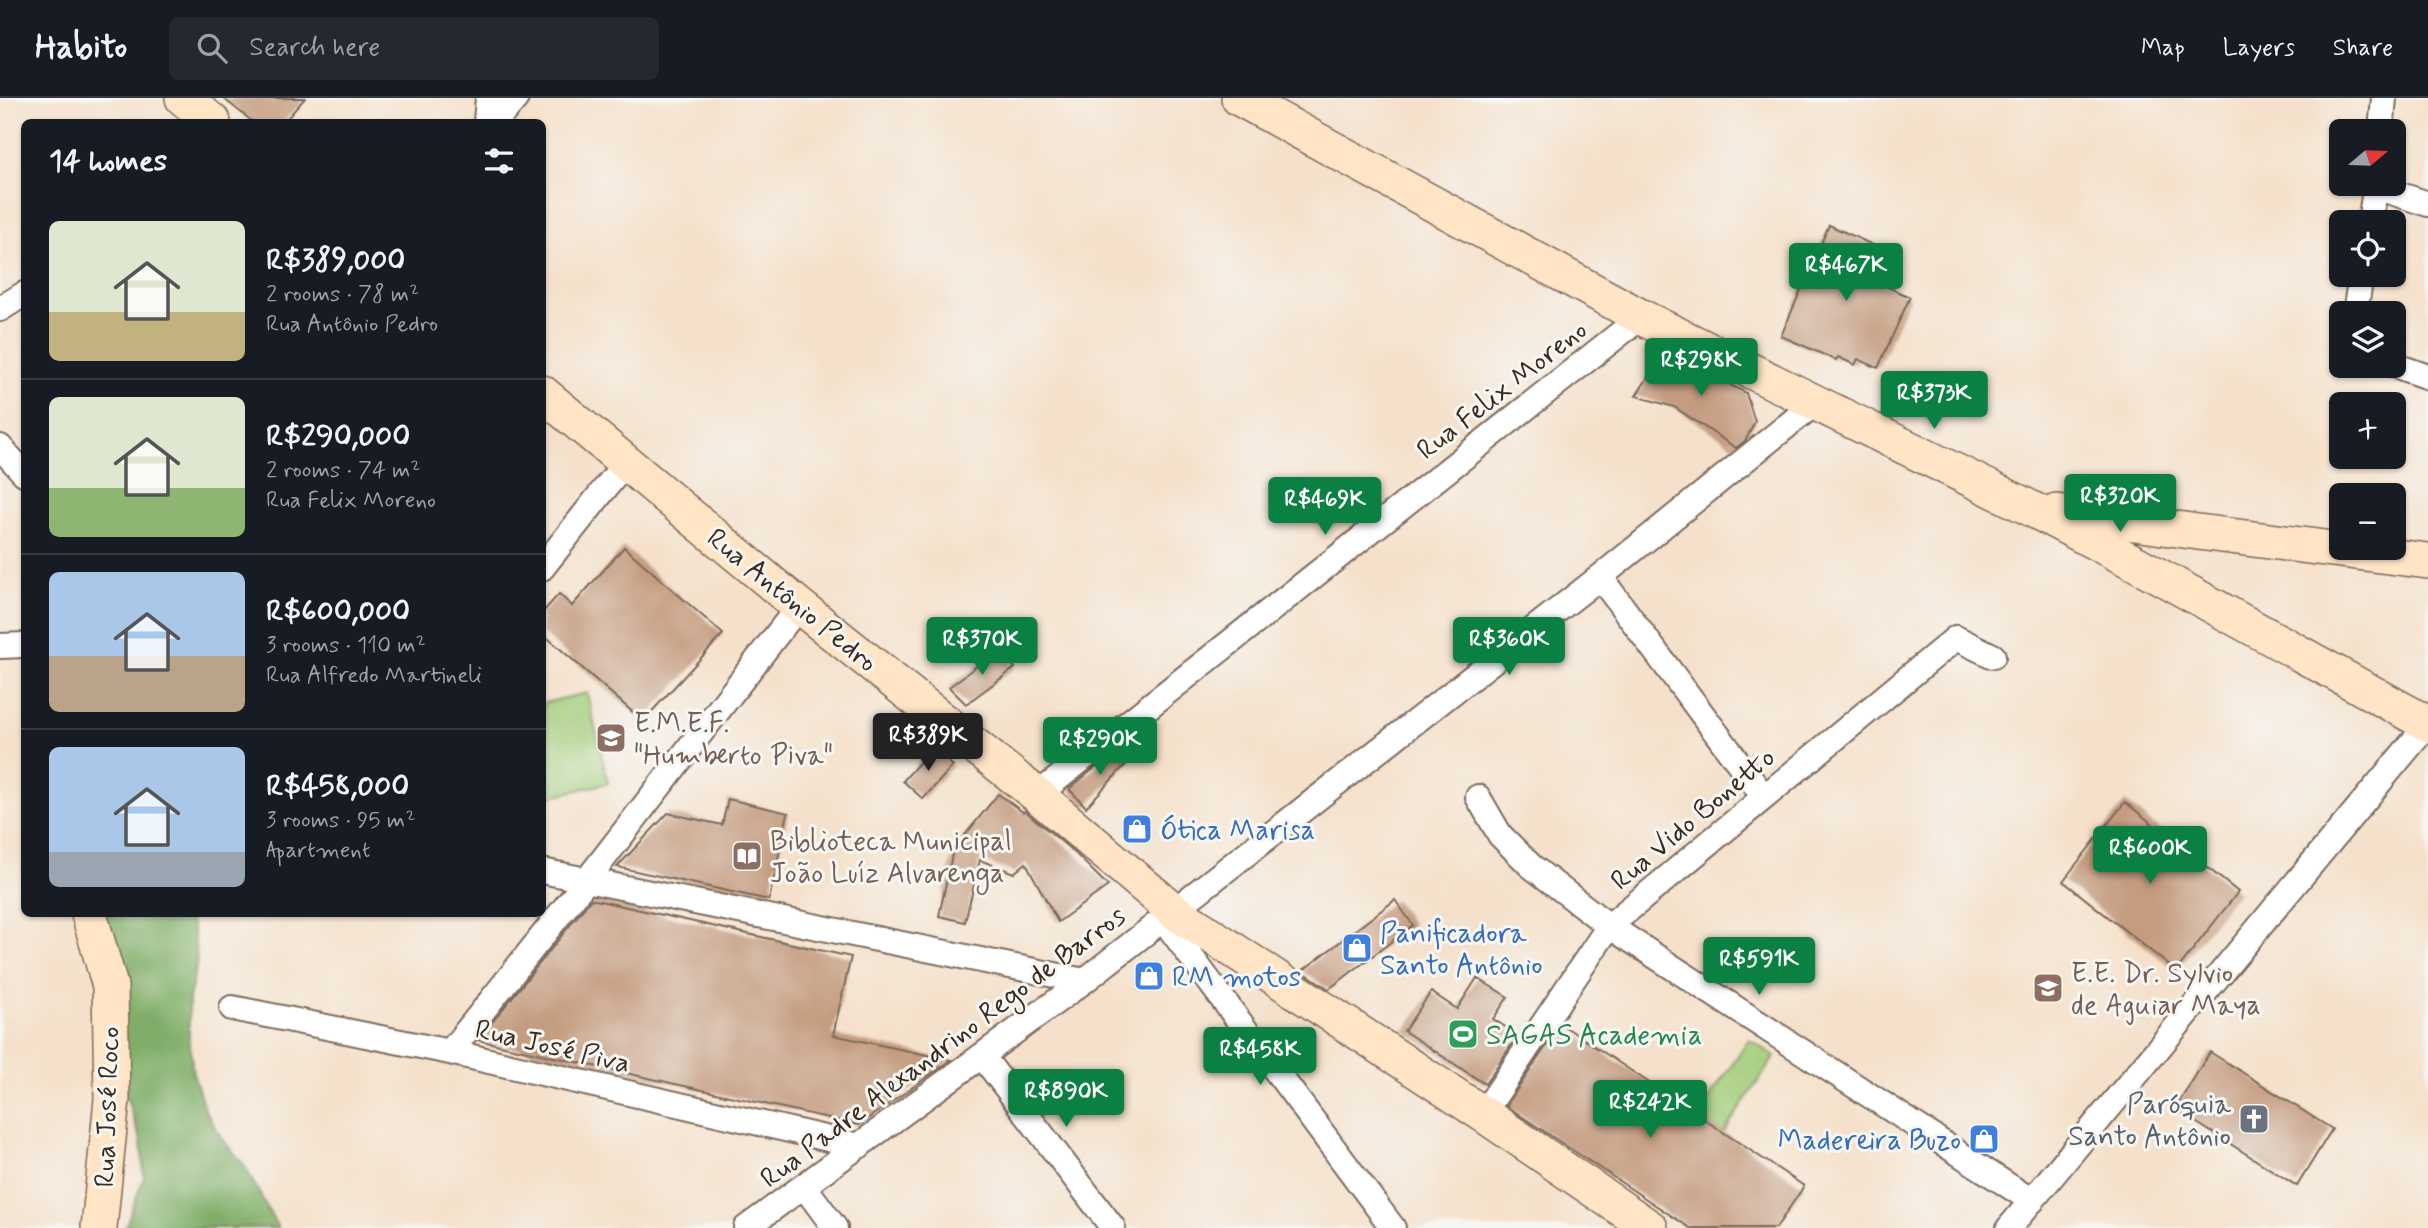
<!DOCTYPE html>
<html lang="en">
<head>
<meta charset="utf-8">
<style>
	:root { --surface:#171b24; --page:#242831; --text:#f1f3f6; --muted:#9ea1a6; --line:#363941; --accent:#0b8043 }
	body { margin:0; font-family:Mynerve,sans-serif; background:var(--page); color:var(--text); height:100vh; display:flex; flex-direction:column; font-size:26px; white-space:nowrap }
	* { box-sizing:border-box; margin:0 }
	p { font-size:23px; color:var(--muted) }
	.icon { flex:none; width:38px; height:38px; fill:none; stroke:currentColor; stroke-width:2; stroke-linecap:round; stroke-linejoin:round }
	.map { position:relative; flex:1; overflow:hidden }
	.sheet { position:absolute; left:21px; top:21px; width:525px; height:798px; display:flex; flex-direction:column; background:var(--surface); border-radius:10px; box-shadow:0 2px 5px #0004 }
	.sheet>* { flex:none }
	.needle { width:46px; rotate:71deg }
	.tools { position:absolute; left:2329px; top:21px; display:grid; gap:14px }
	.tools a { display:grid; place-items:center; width:77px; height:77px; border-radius:10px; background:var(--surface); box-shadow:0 2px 5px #0004; font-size:35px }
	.price { position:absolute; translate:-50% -60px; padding:0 16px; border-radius:7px; background:var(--accent); color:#fff; font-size:23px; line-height:46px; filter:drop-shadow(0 2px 4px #0008) }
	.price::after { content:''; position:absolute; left:50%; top:42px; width:21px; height:16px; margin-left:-10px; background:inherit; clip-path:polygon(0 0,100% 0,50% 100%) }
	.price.active { background:#222; color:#fff }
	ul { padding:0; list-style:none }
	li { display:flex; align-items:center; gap:21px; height:175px; padding:0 28px }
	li+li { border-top:2px solid var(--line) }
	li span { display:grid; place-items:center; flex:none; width:196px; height:140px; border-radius:10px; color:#555 }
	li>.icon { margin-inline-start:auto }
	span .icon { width:84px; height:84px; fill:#fffc; stroke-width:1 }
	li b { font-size:30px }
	h2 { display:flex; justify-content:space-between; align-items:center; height:84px; padding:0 28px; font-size:30px }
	header { display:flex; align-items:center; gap:42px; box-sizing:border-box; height:98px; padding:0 35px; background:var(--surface); border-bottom:2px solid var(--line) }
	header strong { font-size:33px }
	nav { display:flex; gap:38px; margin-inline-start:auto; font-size:24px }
	.search { width:490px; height:63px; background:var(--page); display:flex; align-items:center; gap:18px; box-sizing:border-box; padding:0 24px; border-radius:10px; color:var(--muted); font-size:26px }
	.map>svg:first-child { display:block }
	.green { fill:#a0ca76; stroke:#6e7a4a; stroke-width:2 }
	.forest { fill:#80ae67; stroke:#5e6c42; stroke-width:2 }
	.building { fill:#c59c80 }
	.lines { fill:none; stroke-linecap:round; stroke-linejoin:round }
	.street-casing { stroke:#7c6a5b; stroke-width:28 }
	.secondary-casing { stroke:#7c6a5b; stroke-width:38 }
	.street { stroke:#fff; stroke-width:24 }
	.secondary { stroke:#ffe4c6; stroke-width:35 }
	.labels { text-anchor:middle; stroke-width:6; stroke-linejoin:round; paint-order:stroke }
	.street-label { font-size:28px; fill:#3b2a1e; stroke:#f6f6f2 }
	.education-label { font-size:28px; fill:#785e54; stroke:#f6f6f2; text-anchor:start }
	.shop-label { font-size:28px; fill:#366cbe; stroke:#f6f6f2; text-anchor:start }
	.leisure-label { font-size:28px; fill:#27864d; stroke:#f6f6f2; text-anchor:start }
	.worship-label { font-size:28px; fill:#5b616d; stroke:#f6f6f2; text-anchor:end }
</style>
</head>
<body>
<header>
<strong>Habito</strong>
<div class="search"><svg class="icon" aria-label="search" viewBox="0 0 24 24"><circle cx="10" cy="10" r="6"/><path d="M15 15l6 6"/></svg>Search here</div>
<nav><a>Map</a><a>Layers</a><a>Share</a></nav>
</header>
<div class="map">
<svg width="2428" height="1130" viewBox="0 0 2428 1130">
	<rect width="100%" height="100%" fill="#f6f6f2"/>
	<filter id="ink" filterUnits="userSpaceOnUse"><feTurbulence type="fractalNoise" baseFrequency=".0143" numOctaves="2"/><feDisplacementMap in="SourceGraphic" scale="14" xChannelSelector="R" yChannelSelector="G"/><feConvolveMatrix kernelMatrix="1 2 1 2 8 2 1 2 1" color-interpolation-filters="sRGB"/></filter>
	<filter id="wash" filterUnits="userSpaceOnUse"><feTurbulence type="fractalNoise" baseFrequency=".00686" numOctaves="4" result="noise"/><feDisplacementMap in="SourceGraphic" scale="28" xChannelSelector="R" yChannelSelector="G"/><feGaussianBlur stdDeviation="1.57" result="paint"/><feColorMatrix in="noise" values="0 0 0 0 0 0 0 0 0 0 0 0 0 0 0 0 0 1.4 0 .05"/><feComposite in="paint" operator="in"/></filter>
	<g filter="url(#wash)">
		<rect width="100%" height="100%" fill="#f5e1cb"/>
		<path class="green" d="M587,595l21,90 -65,15v-95z
			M1749,941l26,17 -106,158 -25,-18z"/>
		<path class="forest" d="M102,816h86l5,15 4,33 -8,37v41l4,33 12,37 17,29 22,26 34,63h-153l19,-51 -3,-36 -34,-102z"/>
		<g id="blocks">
			<path class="building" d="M223,0h82l-21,24h-31z
				M1829,127l57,26 -14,29 38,17 -32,71 -20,-9 -3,6 -17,-8 -2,3 -55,-24z
				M1665,253l81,42 9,29 -10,19 -9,7 -62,-41 -38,-11z
				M624,449l99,87 -80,87 -101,-88v-20l17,-19 13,12z
				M999,551l16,19 -49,36 -17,-17z
				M933,649l20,19 -30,33 -20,-18z
				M1121,649l10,12 -45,48 -16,-17v-2z
				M998,696l25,18 2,-1 51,43 32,32 -50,36 -32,-59 -12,10 -34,-13 -15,62 -26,-6 14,-66z
				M728,701l60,14 -19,87 -152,-33 51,-54 54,12z
				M2125,704l113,90 -62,79 -113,-90z
				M591,801l260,58 -18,78 118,25 -92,65 -381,-85z
				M1395,802l18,25 -84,64 -27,-18z
				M1477,880l31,19 -15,22 25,16 -33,49 -81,-53 27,-39 26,17z
				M1561,926l243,162 -28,42h-86l-184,-122z
				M2210,954l122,77 -35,57 -122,-77z"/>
		</g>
	</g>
	<g filter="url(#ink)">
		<use href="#blocks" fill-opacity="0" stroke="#7c6a5b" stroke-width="2"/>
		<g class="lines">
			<g class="street-casing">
				<path id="street" d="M486,24l2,-24
					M495,24l21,-24
					M2381,33l3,-33
					M2376,89l52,17
					M2370,124l6,-38
					M0,211l24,-15
					M2355,215l6,-38
					M2394,267l34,12
					M0,349l24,26
					M542,470l84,-106
					M1600,479l164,220
					M0,548l24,-1
					M1037,697l604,-478
					M1478,699l22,38 31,31 78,60 423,275
					M542,773l542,110
					M1163,821l230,309
					M232,910l218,44 409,94
					M450,954l137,-172 212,-274
					M983,959l130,171
					M1483,1016l126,-188 347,-288 37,18
					M804,1088l31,42
					M746,1130l338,-247 516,-404 214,-173
					M2009,1130l419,-504"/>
			</g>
			<g class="secondary-casing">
				<path id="secondary" d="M183,0l30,24
					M1239,0l402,219 389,191 107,56 291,160
					M542,295l257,213 238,189 137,116 309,203 167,114
					M2057,414l141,20 230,29
					M89,816l21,72 2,113 -13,129"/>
			</g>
			<use href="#street" class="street"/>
			<use href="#secondary" class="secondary"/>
		</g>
	</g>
	<defs>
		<g id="school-square" transform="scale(1.575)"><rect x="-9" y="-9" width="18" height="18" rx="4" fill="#8d6e63" stroke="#f6f6f2"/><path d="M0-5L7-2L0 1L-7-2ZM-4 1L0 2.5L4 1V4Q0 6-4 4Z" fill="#fff"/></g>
		<g id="shop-square" transform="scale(1.575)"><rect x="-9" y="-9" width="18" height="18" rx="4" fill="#3f7fe0" stroke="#f6f6f2"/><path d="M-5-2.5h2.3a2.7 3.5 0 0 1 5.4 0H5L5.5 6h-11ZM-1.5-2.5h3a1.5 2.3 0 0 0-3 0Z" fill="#fff"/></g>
		<g id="library-square" transform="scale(1.575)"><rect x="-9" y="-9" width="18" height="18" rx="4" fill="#8d6e63" stroke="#f6f6f2"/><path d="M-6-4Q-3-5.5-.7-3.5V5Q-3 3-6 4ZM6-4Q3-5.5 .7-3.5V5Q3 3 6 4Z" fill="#fff"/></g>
		<g id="stadium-square" transform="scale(1.575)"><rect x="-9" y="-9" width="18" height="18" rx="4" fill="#2e9e5b" stroke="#f6f6f2"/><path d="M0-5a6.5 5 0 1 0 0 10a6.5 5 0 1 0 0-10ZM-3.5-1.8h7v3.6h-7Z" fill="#fff"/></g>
		<g id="church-square" transform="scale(1.575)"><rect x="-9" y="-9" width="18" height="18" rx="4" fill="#6b7280" stroke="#f6f6f2"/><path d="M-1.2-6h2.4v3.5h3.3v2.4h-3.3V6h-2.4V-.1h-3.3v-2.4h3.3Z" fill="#fff"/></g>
	</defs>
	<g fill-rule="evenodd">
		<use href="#school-square" x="611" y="640"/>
		<use href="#shop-square" x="1137" y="731"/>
		<use href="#library-square" x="747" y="758"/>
		<use href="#shop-square" x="1357" y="850"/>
		<use href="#shop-square" x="1149" y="878"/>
		<use href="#school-square" x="2048" y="890"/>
		<use href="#stadium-square" x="1463" y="936"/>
		<use href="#church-square" x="2254" y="1021"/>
		<use href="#shop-square" x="1984" y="1041"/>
	</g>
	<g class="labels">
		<g class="street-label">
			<text transform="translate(1501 291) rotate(-38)" y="10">Rua Felix Moreno</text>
			<text transform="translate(793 501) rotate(39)" y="10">Rua Antônio Pedro</text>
			<text transform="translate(1692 720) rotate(-40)" y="10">Rua Vido Bonetto</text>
			<text transform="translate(553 947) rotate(13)" y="10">Rua José Piva</text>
			<text transform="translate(942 948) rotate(-37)" y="10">Rua Padre Alexandrino Rego de Barros</text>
			<text transform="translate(106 1009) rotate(-88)" y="10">Rua José Roco</text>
		</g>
		<g class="education-label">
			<text x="634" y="634">E.M.E.F.<tspan x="634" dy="32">"Humberto Piva"</tspan></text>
			<text x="770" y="752">Biblioteca Municipal<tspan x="770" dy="32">João Luíz Alvarenga</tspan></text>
			<text x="2071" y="884">E.E. Dr. Sylvio<tspan x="2071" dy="32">de Aguiar Maya</tspan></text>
		</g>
		<g class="shop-label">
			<text x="1160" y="741">Ótica Marisa</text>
			<text x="1380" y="844">Panificadora<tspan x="1380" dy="32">Santo Antônio</tspan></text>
			<text x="1172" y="888">RM motos</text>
			<text x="1961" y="1051" text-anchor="end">Madereira Buzo</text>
		</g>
		<g class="leisure-label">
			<text x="1486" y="946">SAGAS Academia</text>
		</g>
		<g class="worship-label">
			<text x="2231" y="1015">Paróquia<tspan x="2231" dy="32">Santo Antônio</tspan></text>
		</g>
	</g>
</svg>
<div class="tools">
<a><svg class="needle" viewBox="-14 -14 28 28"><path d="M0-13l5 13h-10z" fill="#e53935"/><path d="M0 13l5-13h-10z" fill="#9ea1a6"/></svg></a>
<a><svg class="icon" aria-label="locate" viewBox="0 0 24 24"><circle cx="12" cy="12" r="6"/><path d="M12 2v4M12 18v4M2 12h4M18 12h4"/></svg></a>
<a><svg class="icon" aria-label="layers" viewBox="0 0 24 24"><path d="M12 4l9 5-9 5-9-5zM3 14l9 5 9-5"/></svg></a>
<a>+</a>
<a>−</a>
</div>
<b class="price" style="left:1846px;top:205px">R$467K</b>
<b class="price" style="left:1701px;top:300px">R$298K</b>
<b class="price" style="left:1934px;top:333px">R$373K</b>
<b class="price" style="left:2120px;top:436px">R$320K</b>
<b class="price" style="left:1325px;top:439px">R$469K</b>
<b class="price" style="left:982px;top:579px">R$370K</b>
<b class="price" style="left:1509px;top:579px">R$360K</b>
<b class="price active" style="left:928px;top:675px">R$389K</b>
<b class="price" style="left:1100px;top:679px">R$290K</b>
<b class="price" style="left:2150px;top:788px">R$600K</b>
<b class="price" style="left:1759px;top:899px">R$591K</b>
<b class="price" style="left:1260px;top:989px">R$458K</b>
<b class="price" style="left:1066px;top:1031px">R$890K</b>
<b class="price" style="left:1650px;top:1042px">R$242K</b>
<section class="sheet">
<h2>14 homes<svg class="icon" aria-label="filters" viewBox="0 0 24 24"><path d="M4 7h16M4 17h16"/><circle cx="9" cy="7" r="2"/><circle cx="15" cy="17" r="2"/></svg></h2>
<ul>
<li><span style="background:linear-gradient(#dfe7d0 65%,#c2b280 0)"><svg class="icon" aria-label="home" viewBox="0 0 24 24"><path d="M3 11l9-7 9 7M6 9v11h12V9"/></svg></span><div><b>R$389,000</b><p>2 rooms · 78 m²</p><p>Rua Antônio Pedro</p></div></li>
<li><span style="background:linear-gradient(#dfe7d0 65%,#8fb573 0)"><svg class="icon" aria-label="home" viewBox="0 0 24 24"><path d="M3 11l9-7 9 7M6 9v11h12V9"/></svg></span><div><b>R$290,000</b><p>2 rooms · 74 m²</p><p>Rua Felix Moreno</p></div></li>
<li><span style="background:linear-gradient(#a9c7e8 60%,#b9a48a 0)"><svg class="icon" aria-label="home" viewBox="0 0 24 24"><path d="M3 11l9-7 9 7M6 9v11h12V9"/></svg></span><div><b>R$600,000</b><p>3 rooms · 110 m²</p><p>Rua Alfredo Martineli</p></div></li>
<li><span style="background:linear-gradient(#a9c7e8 75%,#9aa5b1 0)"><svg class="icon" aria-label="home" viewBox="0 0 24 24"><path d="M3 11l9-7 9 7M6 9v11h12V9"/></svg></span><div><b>R$458,000</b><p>3 rooms · 95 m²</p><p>Apartment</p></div></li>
</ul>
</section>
</div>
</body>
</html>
